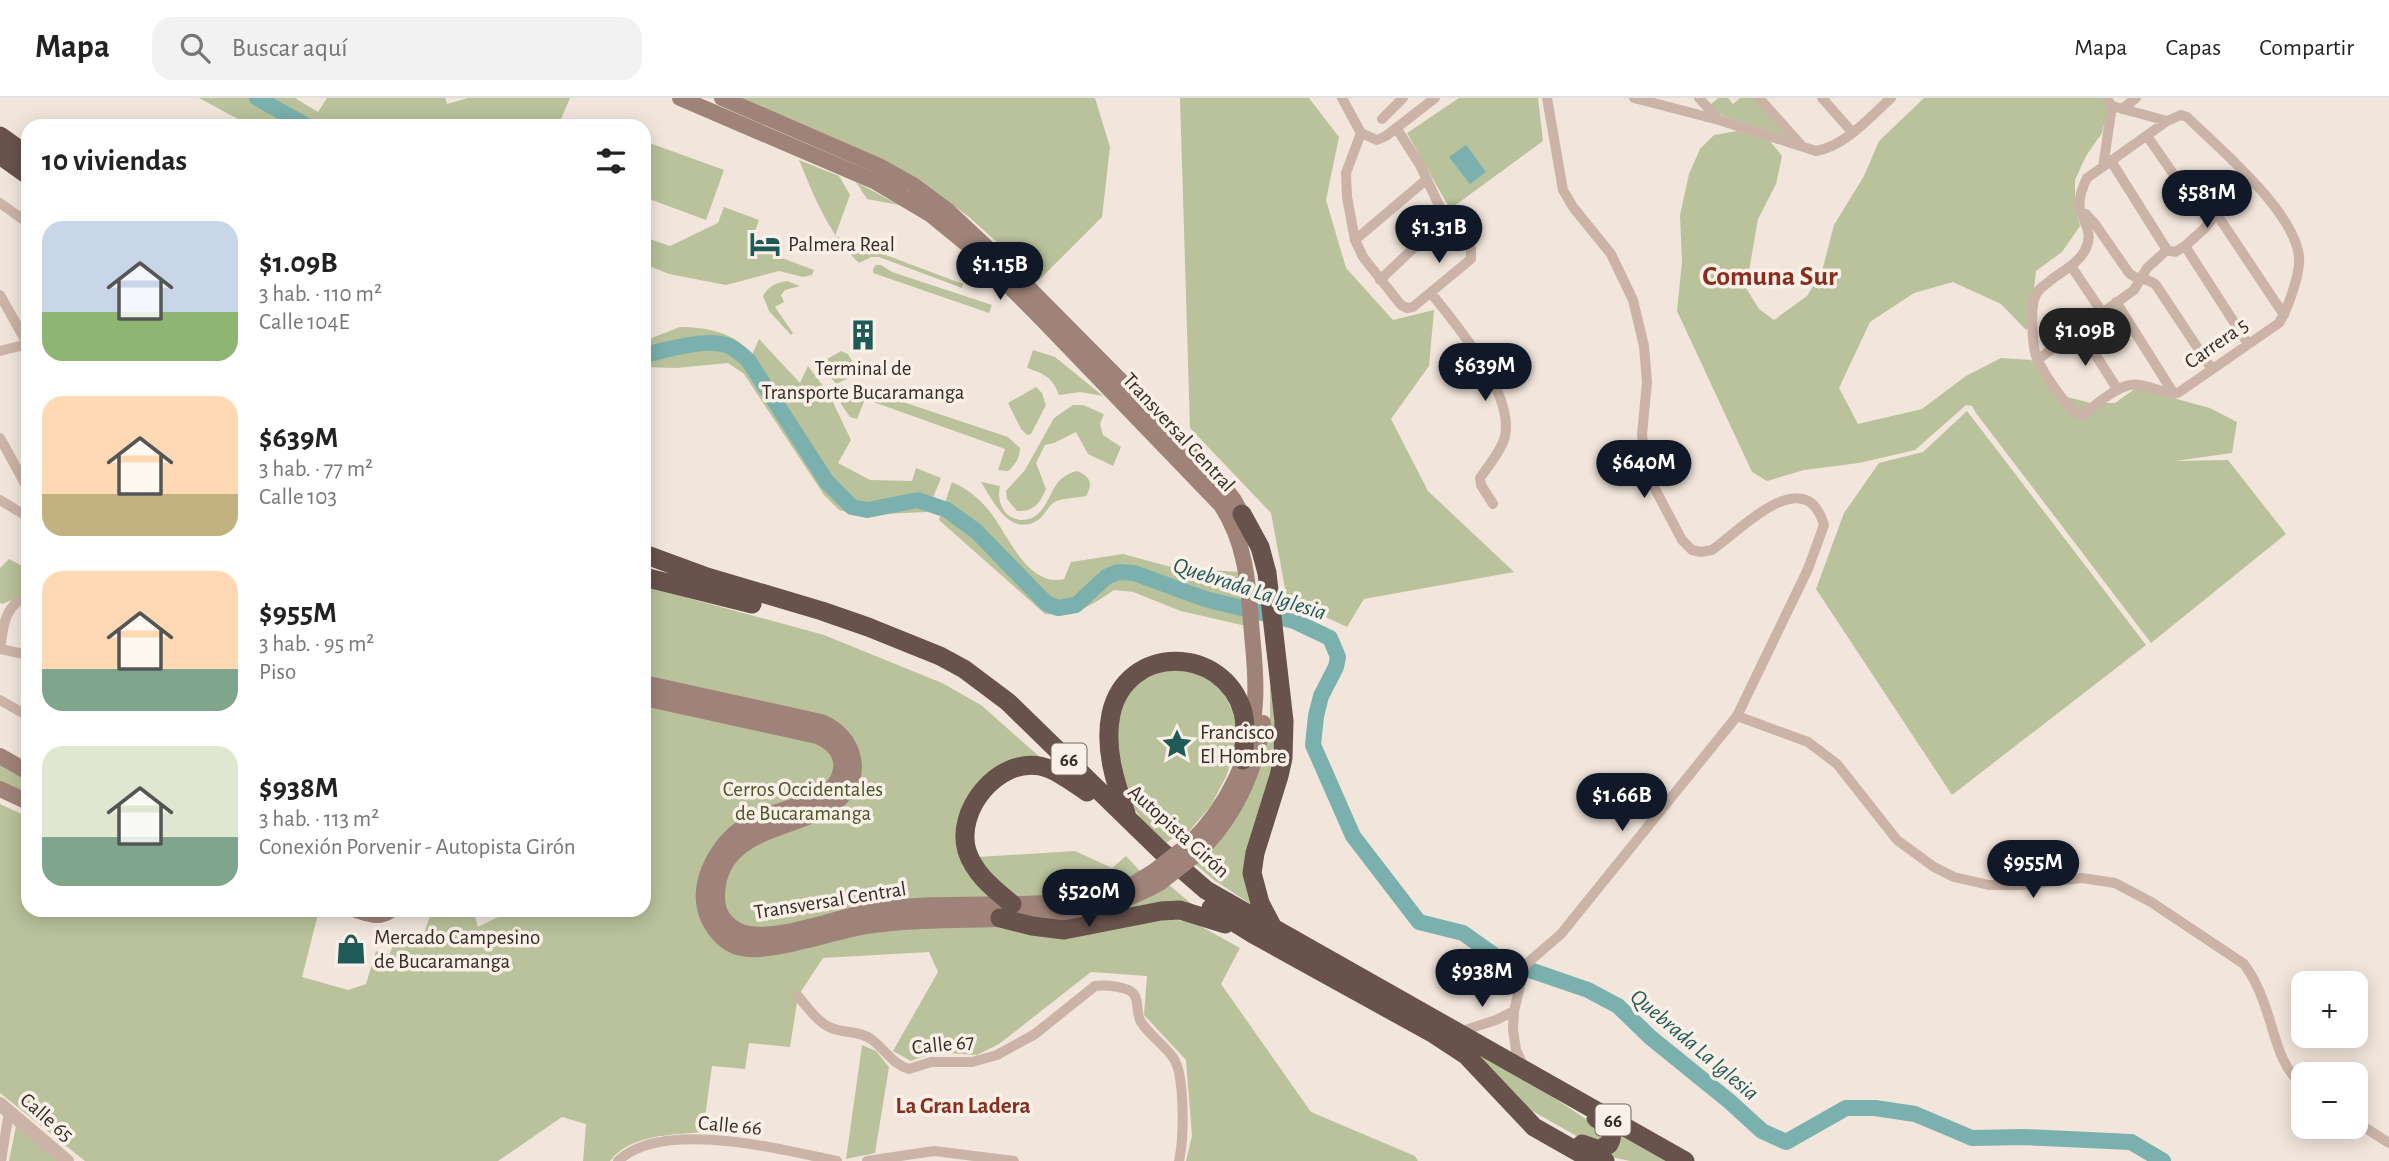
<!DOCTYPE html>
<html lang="es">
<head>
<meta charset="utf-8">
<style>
	:root { --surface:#fff; --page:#f2f2f2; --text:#222; --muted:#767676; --line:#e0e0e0; --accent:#111827 }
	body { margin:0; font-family:"Alegreya Sans",sans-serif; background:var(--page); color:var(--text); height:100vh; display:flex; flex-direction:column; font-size:26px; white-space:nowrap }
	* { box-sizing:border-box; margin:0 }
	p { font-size:23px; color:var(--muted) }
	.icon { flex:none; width:38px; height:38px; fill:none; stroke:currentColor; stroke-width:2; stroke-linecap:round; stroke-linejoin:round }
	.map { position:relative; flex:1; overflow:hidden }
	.panel { position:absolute; left:21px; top:21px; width:630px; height:798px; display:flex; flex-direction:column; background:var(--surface); border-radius:21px; box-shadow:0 4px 18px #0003 }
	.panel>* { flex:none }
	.fabs { position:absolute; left:2291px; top:873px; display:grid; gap:14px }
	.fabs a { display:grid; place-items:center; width:77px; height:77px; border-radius:14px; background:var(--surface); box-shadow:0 4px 18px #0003; font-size:35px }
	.price { position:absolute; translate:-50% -60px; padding:0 16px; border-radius:24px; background:var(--accent); color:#fff; font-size:23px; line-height:46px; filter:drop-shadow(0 2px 4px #0008) }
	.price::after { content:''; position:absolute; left:50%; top:42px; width:21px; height:16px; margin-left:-10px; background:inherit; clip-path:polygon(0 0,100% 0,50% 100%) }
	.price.active { background:#222; color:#fff }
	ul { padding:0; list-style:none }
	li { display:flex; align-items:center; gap:21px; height:175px; padding:0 21px }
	li span { display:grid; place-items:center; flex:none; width:196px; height:140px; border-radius:21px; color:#555 }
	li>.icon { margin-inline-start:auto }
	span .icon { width:84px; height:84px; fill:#fffc; stroke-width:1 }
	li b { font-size:30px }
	h2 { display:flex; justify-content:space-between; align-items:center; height:84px; padding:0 21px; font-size:30px }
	header { display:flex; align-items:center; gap:42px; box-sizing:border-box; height:98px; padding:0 35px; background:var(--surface); border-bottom:2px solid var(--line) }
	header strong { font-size:33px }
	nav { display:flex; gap:38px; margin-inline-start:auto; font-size:24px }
	.search { width:490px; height:63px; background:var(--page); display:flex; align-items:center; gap:18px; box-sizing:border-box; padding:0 24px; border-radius:21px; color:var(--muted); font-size:26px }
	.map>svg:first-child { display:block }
	.green { fill:#b9c29b }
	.water { fill:#7ab0ad }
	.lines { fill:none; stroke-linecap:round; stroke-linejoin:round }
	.river { stroke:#7ab0ad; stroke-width:16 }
	.minor { stroke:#cbb4a7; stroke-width:10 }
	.tertiary { stroke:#cbb4a7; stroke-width:14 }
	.secondary { stroke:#9f8379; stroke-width:16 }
	.trunk { stroke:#68524c; stroke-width:19 }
	.secondary-bridge { stroke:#9f8379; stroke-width:16 }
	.labels { text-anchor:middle; stroke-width:7; stroke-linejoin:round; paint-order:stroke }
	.shield { fill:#faf0e8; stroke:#726662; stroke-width:2 }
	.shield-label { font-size:19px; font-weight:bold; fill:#372b28 }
	.poi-label { font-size:21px; fill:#372b28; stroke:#faf0e8; text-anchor:start }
	.street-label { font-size:21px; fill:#372b28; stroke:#faf0e8 }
	.park-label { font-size:21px; fill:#4a562b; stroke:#faf0e8 }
	.water-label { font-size:23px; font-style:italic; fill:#1d5a58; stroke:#faf0e8 }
	.neighbourhood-label { font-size:23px; font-weight:bold; fill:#882e1f; stroke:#faf0e8 }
	.district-label { font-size:28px; font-weight:bold; fill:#882e1f; stroke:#faf0e8 }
</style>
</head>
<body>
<header>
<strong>Mapa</strong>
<div class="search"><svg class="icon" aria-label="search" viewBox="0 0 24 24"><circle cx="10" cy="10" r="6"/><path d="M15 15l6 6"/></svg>Buscar aquí</div>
<nav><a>Mapa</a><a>Capas</a><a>Compartir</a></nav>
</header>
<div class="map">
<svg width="2389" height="1063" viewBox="0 0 2389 1063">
	<rect width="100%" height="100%" fill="#f2e6dc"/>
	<path class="green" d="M199,0h96l23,14 9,-14h118l2,6 21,-6h102l-12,28h-307z
		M739,0h356l15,49 -8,70 -63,63 -70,-63 -45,-33z
		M1180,0h129l30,39 -13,63 20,68 47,52 41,-10 -5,56 -38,53 37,72 86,81 -150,27 -17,28 -60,-28 -16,-86 -81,-85z
		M1459,0h79l5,43 -93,68 -43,-76z
		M1718,0h10l5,6 7,-6h19l40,43 -76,-25 -13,-11z
		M1924,0h181l4,7 -7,28 -16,23 -11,24v28l5,18 -18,26 -26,19 -6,54 -4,5 -25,-26 -48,-22 -39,11 -44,29 -31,66 19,36 64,-15 44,-33 35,-18 30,2 32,36 28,7h24l21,-15 74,20 27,14 -5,31 -57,8 53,-1 58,74 -135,109 -175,-230 -4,-7 -6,-1 -51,45 -56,13 -55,7 -37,11 -15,-9 -75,-161 5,-49 -2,-47 9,-41 11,-25 14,-14 23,-4 32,9 13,16 -6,28 -18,35 -12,69 13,21 15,11 33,-24 15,-25 12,-46 30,-49 15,-35z
		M644,43l80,29 -18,50 -62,-23z
		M799,62l40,16 11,19 -15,41 128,48 -1,4 -83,-31h-8l-12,6c-30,-29 -44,-64 -60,-103z
		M856,84l43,23 -32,-6z
		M724,109l35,13 -9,26 64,24 -2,5 -9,2 -24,-6 -53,14 -57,-11 -25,-10v-27l26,9 48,-23z
		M876,167h5l11,7 100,33 -3,8 -116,-40v-4z
		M787,183l13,5 -15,4 -4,5 3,7 -9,5 18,26 -2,2 -22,-24 -6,-15c5,-10 13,-13 24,-15z
		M680,229c26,0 57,6 72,28l7,-16 41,44 8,-17 21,28 22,46 -13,23 32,17 42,1 4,-13 25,10 -14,34 -67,3 -21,-5 -15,-15 -80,-121 -16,-11 -52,5 -32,-1v-26z
		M1033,252l22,7 48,39 -23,-4 -21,3c-7,-18 -14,-21 -32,-27z
		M841,253l7,3 11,19 -23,11 -16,-21z
		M1036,289l6,6 4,12 -15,29 -4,1 -6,-6 -13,-26z
		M867,292l141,47 12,11c0,10 -5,17 -12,23l-10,-1 7,-21 -140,-50 -8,20 -7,-2 -9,-13c4,-12 15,-13 26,-14z
		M1073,307h10l21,9 -4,10 3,11 18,12 -8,19 -25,-12 -12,-22 -22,11 -9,2 -9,18 10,26c-6,14 -12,23 -29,22l-10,-12 -1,-8 19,-21 29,-52z
		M1967,313l179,234 -194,150 -136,-206 28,-76 35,-50 44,-11z
		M1077,373c14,5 16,14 9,25 -9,2 -27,2 -33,7 -6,5 -9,13 -15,17 -28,18 -45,-19 -57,-38l19,4c-2,9 -1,18 5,26 4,5 9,7 15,8 24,1 27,-23 38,-38 6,-6 11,-9 19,-11z
		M952,384c16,7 28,17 39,31 18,24 37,74 73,66l7,-17 52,-8 52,14 65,4 6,54 -65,-15 -48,-19 -19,-2c-25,17 -38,26 -69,24l-106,-94z
		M9,461l19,10v23l-25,12 -3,-1v-35z
		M644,488l180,49 118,48 39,22 60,53 -28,4 -53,60 31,73 8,33 65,9 104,-18 25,3 47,26 -19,36 90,128 104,44 3,5h-232l6,-25 -6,-76 -42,-45 3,-39 -56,-4 -92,72 -22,11 -42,-3 -24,9 -18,-10 45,-79 -9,-20 -106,6 -25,38 -8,51 -41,-4 -4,26 -33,-3 -9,66c-30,3 -73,2 -93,29h-27l3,-37 -24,-7 -64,44h-413l-85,-68v-289l28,13v93h291l-17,67 46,13 18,-6 10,-33 13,4 4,-9 29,-7 10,-29h41l5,17 34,-17h132z
		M1163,571l30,1 28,18 16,32v25l-11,32 -16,30 -26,30 -5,-4 -14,11c-11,-11 -24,-22 -31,-37 -15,-30 -28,-97 1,-121 9,-7 20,-11 28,-17z
		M1270,586l9,59 -24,164 -41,-27 -19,-16 69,-119 6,-26z
		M0,666l28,16v14l-28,-13z
		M1075,753l37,17 14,-12 14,15 -29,15 -40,11 -55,1 -13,-10 -25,-31z
		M1169,787l24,20 -107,16 43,-16z
		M862,947l14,6 13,16 -14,86 -29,6z
		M1462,949l38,15 104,69v7l-15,5 -69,-39z
		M16,1028l41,35h-48z
		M1614,1031l55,32h-39l-23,-5z"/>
	<path class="water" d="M1466,47l20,27 -16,12 -21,-27z"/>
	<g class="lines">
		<path class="river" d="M257,0l50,28
			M644,257c22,-5 61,-17 82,-10 9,3 15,9 22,15l79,122 25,25 15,3 51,-10 29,10 29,21 70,72 12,5 18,-3 30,-28 12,-5 16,1 71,26 89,22 36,17 8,19 -2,10 -15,29 -5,20 -3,29 40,91 66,86 44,11 38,27 87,30 30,16 32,31 79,64 33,30 24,11 60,-34h29l40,6 57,24 52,-1 107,5 32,19"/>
		<path class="minor" d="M1342,0l19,35
			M1634,0l85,22 97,31c29,-5 53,-33 75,-53
			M1699,0l20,22
			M1759,0l42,47
			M1822,0l30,34
			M2106,0l6,8 55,15
			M2122,11l14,-11
			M2181,17l6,2c33,32 106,93 112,139 2,16 -11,53 -20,67l-101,70c-14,1 -25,-6 -38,-8 -20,-4 -42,19 -58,30l-6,-2c-14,-13 -29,-34 -38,-52 -6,-11 -8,-52 -3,-64 1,-4 6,-10 10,-12 12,-12 32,-19 40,-35 9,-16 -1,-26 -5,-41 -2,-11 2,-21 7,-31l80,-57z
			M1382,21l21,-21
			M1361,35l-15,40 1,24 8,43 8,17 38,48 6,3 6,-1 58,-48v-10l-26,-31 -25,-53 -23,-36
			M1361,35l16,7 9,-4 49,-38
			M2147,38l48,69 15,10 6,-2 68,102
			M2111,63l56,89 8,2 10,-6 20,-18 21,-27 26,-20
			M2103,69l9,-61
			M0,105l28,20
			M2086,116l9,10 34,49c8,8 19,4 27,12l55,83
			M1355,142l72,-61
			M2185,148l63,98
			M2071,168l31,46
			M1380,182l65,-62
			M1431,195c25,31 83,100 74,143 -3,14 -17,30 -25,42l1,7 12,19
			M0,197l28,50
			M2116,204l58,92
			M2079,231l39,61
			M0,253l28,-7
			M2037,262l97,-70 13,-22 20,-18
			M0,340l28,51
			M0,402l28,17
			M28,499c-24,6 -25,32 -28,52l28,6
			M0,602l28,16
			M1737,618l71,26 29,22 60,76 37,27 20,10 35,8h31l62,-7 33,5 36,19 93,62c9,12 15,25 20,39 11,29 14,62 39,83
			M798,898c9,11 19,25 31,31 14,7 30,3 42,12 14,10 21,25 38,30l22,-7h41l25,-7 38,-21 60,-48c9,-1 36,0 40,10 4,8 1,18 6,26 9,14 24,23 33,37 11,18 10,80 5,102
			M1459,934l37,-12 18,-9
			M1524,969l-8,-17 -3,-20 1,-19 11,-46 36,-31 176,-218 71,-147 16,-44c-19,-65 -84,6 -112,25l-11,2 -9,-2 -10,-10 -28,-53 -8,-23 -4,-29 5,-53 -3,-36 -11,-46 -22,-46 -38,-47 -10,-17 -16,-92
			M2356,1024l33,21
			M1,1063l8,-49
			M618,1063c44,-43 165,-11 219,0
			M867,1063l67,-10 80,10"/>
		<path class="tertiary" d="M0,1006l67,57"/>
		<path class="secondary" d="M680,0l196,84 54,32 38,31 73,73 180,187c24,37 27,75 30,117 2,27 6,54 4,80 -2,53 -28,106 -66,142
			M722,0l157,68 34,19 35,26 62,58 208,210 16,21 13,24
			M644,585l177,39c34,13 46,56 15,80 -39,30 -120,25 -119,96 0,19 14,33 32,36 33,6 93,-19 129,-24 47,-7 96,-5 143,-6 30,-1 61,-2 90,-10 15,-5 29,-14 42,-22
			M644,600l173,38c33,14 31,44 2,62 -22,8 -48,14 -69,25 -29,15 -54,56 -44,89 5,16 18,32 35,36 28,7 93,-17 125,-22 99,-15 205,9 295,-44
			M0,658l28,16
			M0,691l28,13
			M1198,755c36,-35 57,-80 65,-130
			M356,812c13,4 23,9 35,0"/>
		<path class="trunk" d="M0,38l28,20
			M0,57l28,20
			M1242,416l18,33 7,26 17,148 -1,37 -4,18 -24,77 -3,20 8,30 13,25
			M644,456l60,22 118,35 46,16 72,29 24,13 44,33 152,148 46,40 479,271
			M644,479l108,27
			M1126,715c-11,-31 -22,-65 -15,-99 15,-70 112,-70 132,-2 4,16 1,32 0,48
			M1012,806c-18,-15 -37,-29 -45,-53 -12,-40 30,-93 73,-85 18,4 33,17 47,26
			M1211,810l42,26 181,100 32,21 68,72 44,25 27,9
			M1000,820l32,8 32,4 97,-19 19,-1 45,14
			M1582,1046l17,6 10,-6c7,-13 -2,-19 -13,-26"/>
		<path class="secondary-bridge" d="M1153,774l36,-28
			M1161,784l37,-29"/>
	</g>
	<defs>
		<g id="hotel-bare" transform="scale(2.415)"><path d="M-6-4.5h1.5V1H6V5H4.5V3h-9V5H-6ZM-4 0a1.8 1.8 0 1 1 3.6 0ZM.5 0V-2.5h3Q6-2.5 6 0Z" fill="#1d5a58" stroke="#faf0e8" stroke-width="2.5" paint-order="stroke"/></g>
		<g id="building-bare" transform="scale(2.415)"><path d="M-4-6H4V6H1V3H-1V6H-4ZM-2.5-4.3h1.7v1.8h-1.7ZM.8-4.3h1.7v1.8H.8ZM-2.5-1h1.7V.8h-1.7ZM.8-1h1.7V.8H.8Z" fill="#1d5a58" stroke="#faf0e8" stroke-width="2.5" paint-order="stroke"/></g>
		<g id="sight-bare" transform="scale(2.415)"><path d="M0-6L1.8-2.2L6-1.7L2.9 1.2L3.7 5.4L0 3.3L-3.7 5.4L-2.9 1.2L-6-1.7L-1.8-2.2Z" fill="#1d5a58" stroke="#faf0e8" stroke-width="2.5" paint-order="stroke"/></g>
		<g id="shop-bare" transform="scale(2.415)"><path d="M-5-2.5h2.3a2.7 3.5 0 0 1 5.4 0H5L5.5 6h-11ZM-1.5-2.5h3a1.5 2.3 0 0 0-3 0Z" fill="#1d5a58" stroke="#faf0e8" stroke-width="2.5" paint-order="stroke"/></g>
	</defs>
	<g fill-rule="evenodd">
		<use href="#hotel-bare" x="765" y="146"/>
		<use href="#building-bare" x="863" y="237"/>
		<use href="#sight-bare" x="1177" y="646"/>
		<use href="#shop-bare" x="351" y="851"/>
	</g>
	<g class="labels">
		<g class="shield">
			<rect x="1051.5" y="645.5" width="35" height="31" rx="5"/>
			<rect x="1595.5" y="1006.5" width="35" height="31" rx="5"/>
		</g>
		<g class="shield-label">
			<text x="1069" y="668">66</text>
			<text x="1613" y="1029">66</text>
		</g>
		<g class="poi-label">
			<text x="788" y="153">Palmera Real</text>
			<text x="863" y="277" text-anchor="middle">Terminal de<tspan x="863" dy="24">Transporte Bucaramanga</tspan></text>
			<text x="1200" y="641">Francisco<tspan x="1200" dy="24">El Hombre</tspan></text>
			<text x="374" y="846">Mercado Campesino<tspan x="374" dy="24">de Bucaramanga</tspan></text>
		</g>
		<g class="street-label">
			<text transform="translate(2216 245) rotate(-35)" y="7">Carrera 5</text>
			<text transform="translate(1179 334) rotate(47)" y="7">Transversal Central</text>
			<text transform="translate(1179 733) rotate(42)" y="7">Autopista Girón</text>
			<text transform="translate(830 802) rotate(-9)" y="7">Transversal Central</text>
			<text transform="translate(943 946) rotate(-6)" y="7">Calle 67</text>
			<text transform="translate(47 1019) rotate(41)" y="7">Calle 65</text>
			<text transform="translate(730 1027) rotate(5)" y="7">Calle 66</text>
		</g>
		<g class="park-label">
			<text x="803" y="698">Cerros Occidentales<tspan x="803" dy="24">de Bucaramanga</tspan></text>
		</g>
		<g class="water-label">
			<text transform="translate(1250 490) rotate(18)" y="8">Quebrada La Iglesia</text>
			<text transform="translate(1695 946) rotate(40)" y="8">Quebrada La Iglesia</text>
		</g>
		<g class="neighbourhood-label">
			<text x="963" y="1015">La Gran Ladera</text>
		</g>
		<g class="district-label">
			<text x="1770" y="187">Comuna Sur</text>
		</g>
	</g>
</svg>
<div class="fabs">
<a>+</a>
<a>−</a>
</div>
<b class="price" style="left:2207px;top:132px">$581M</b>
<b class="price" style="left:1439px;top:167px">$1.31B</b>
<b class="price" style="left:1000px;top:204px">$1.15B</b>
<b class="price active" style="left:2085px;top:270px">$1.09B</b>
<b class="price" style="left:1485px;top:305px">$639M</b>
<b class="price" style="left:1644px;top:402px">$640M</b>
<b class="price" style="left:1622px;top:735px">$1.66B</b>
<b class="price" style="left:2033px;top:802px">$955M</b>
<b class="price" style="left:1089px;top:831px">$520M</b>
<b class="price" style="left:1482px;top:911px">$938M</b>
<section class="panel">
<h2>10 viviendas<svg class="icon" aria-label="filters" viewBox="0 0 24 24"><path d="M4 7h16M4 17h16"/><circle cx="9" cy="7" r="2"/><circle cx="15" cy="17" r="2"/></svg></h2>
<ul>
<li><span style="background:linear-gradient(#c9d6e8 65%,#8fb573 0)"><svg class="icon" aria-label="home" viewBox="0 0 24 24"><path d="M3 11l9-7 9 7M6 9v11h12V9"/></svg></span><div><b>$1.09B</b><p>3 hab. · 110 m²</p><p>Calle 104E</p></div></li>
<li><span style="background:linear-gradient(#ffd9b3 70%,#c2b280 0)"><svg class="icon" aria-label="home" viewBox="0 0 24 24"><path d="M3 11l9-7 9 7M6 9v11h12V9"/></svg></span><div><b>$639M</b><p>3 hab. · 77 m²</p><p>Calle 103</p></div></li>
<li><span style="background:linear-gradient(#ffd9b3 70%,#7fa58c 0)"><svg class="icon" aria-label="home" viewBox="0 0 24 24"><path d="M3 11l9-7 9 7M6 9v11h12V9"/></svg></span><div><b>$955M</b><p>3 hab. · 95 m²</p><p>Piso</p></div></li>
<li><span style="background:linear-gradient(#dfe7d0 65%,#7fa58c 0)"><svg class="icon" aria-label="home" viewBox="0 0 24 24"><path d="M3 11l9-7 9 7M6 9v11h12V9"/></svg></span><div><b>$938M</b><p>3 hab. · 113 m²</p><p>Conexión Porvenir - Autopista Girón</p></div></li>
</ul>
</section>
</div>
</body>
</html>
